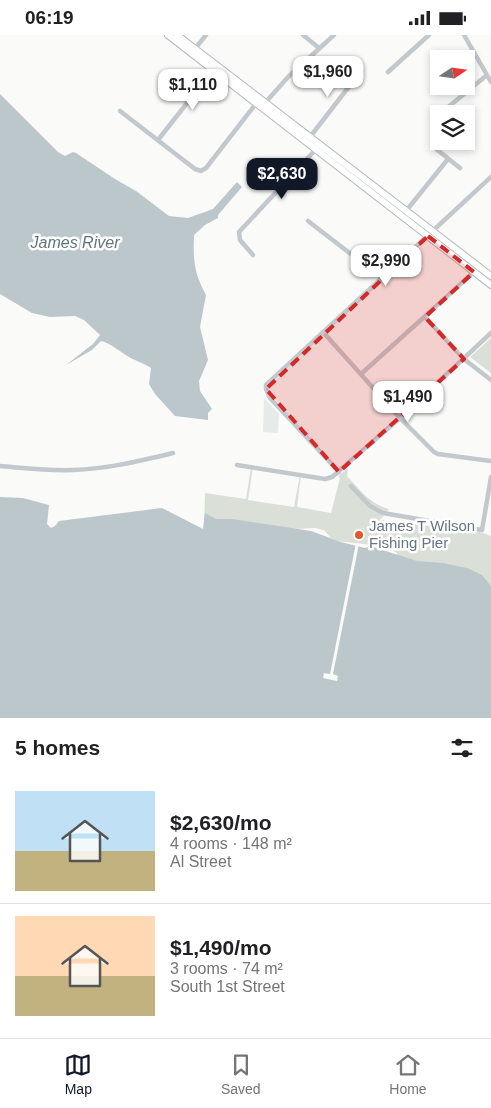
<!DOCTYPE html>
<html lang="en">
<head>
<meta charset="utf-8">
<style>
	:root { --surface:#fff; --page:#f6f6f6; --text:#202124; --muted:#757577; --line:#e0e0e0; --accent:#111827 }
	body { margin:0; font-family:Helvetica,sans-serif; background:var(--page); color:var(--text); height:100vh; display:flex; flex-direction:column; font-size:19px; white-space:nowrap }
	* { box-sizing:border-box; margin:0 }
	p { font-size:16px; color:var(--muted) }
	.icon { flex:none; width:28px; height:28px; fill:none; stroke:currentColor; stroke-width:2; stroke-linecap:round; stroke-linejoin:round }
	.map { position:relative; height:683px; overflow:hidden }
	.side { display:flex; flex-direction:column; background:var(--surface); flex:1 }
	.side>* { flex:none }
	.needle { width:32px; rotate:77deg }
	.fabs { position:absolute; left:430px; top:15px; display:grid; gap:10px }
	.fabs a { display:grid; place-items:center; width:45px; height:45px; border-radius:0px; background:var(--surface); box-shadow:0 2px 8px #0003; font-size:25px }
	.price { position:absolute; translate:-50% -42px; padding:0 11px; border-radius:10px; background:#fff; color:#222; font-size:16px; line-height:32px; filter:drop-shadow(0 1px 2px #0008) }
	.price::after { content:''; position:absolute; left:50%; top:30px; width:15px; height:11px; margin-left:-8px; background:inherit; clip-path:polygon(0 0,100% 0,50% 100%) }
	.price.on { background:var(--accent); color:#fff }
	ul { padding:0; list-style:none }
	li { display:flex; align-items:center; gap:15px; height:125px; padding:0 15px }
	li+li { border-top:1px solid var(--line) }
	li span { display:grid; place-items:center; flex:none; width:140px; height:100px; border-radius:0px; color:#555 }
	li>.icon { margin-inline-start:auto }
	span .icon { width:60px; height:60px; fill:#fffc; stroke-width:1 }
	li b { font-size:21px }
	h2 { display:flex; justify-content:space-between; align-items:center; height:60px; padding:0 15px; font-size:21px }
	.status { display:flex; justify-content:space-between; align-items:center; height:35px; padding:0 25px; background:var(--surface); direction:ltr }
	.status svg { height:14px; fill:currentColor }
	.tab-bar { display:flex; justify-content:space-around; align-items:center; height:70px; border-top:1px solid var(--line); background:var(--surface); font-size:14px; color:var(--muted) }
	.tab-bar a { display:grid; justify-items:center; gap:2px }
	.tab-bar .on { color:var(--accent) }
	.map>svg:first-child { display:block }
	.built { fill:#e8e9e9 }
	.green { fill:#dadfd7 }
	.water { fill:#bbc7cb }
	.pier { fill:#fafaf8 }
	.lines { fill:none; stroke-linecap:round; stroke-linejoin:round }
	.secondary-casing { stroke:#b3babf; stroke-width:8 }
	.minor { stroke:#c3c8cc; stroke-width:4.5 }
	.secondary { stroke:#fff; stroke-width:6 }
	.marked { fill:#d62828; fill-opacity:0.2; stroke:#d62828; stroke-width:4; stroke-dasharray:10 6; stroke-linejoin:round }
	.poi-dot { fill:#e4572e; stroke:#fff; stroke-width:2 }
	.labels { text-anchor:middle; stroke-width:5; stroke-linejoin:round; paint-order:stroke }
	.poi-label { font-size:15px; fill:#657683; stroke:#fff; text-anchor:start }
	.water-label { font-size:16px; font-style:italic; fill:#60757c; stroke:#fff }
</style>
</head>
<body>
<div class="status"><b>06:19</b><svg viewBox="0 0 49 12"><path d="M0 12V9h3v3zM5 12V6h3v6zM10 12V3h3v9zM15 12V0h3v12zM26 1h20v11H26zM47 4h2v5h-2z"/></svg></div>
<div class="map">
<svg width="491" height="683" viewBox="0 0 491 683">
	<rect width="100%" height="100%" fill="#fafaf8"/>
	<path class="built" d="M264,363l15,16 -1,19 -15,-1z"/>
	<path class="green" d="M491,303v35l-21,-16z
		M251,432h2l-5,33 46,7 6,-33 1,1 -4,32 34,6 8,-31 1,-4 -2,-2 10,-8 -1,8c13,14 23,28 42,33l-9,11 100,12 11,4v49l-11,1 -11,-16 -6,-3 -65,-7 -1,-7 -8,-5 -8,-2 -43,-5 -7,-3 -7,-8 -9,-2 -39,2 -72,-1 1,-36 41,6z"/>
	<path class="water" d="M0,59l58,58 7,4 8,-4 3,1 39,26 21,12 33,25 19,2 25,-9 24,-27 5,5 -24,28v3l-13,7 -11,10c-1,25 0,38 12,60l-6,32 8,33 -9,21 1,10 12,18 -4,4v7l-33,-4 -20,-22 -6,-10 2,-16c-7,-5 -15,-7 -22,-11 -9,-5 -17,-13 -28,-16l-9,9 -26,15 27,-21 7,-9 -16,-15 -9,-4 -25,1 -18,-4 -32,-19z
		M0,462l23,1 26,7 -2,19 4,4 4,-2 4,-5 103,-13 41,21 2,-16 11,6h16l79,12 30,11 24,6 5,-2 47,15 26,2 24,5 15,7 9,11v132h-491z"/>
	<path class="pier" d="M356,508l3,1 -26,130 5,2 -1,5 -14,-3 1,-5 6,1z"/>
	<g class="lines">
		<g class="secondary-casing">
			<path id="secondary" d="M168,0l323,250
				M177,0l314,241"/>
		</g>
		<path class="minor" d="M303,0l16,13
			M464,0l27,47
			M194,15l12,-15
			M388,37l41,-37
			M265,68l23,-26 46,-42
			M120,76l75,58 6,2 5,-3 52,-67
			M441,78l46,-38
			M310,102l51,-66
			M158,105l55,-70
			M435,113l25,20
			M406,176l42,-52
			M308,186l74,57
			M253,220l-13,-15 -1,-8 79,-85
			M425,282l39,42 27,21
			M323,297l77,86 34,34 4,2 53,7
			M361,339l113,-102
			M237,430l88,14 7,-2 68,-59 91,-85
			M0,431c24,2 49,5 73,4 34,-1 67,-9 100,-17
			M339,437l-69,-74 -4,-9v-4l225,-208
			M351,451l19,20 13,7 99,17 9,-53"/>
		<use href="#secondary" class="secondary"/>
	</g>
	<path class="marked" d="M428,201l46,36 -49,45 39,42 -125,113 -73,-83z"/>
	<circle class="poi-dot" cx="359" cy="500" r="5"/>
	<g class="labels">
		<g class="poi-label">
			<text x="369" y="496">James T Wilson<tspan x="369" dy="17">Fishing Pier</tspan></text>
		</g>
		<g class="water-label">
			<text x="75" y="213">James River</text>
		</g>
	</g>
</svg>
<div class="fabs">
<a><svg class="needle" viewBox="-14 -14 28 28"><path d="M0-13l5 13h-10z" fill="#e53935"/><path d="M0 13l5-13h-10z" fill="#757577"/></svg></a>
<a><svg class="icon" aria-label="layers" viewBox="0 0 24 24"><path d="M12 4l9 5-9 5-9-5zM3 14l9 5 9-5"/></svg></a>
</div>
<b class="price" style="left:328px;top:63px">$1,960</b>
<b class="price" style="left:193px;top:76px">$1,110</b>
<b class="price on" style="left:282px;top:165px">$2,630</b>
<b class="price" style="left:386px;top:252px">$2,990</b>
<b class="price" style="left:408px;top:388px">$1,490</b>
</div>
<section class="side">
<h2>5 homes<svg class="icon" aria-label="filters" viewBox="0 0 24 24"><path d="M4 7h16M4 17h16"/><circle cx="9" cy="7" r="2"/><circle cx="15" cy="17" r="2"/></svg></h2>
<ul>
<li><span style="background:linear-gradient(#bfe0f5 60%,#c2b280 0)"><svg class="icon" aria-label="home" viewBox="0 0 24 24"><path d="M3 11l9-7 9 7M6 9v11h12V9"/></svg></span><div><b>$2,630/mo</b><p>4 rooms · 148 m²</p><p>Al Street</p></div></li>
<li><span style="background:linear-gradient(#ffd9b3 60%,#c2b280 0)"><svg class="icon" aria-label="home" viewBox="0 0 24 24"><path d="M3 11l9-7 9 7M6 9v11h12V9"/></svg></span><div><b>$1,490/mo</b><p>3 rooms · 74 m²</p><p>South 1st Street</p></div></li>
</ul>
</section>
<nav class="tab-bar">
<a class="on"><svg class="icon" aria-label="map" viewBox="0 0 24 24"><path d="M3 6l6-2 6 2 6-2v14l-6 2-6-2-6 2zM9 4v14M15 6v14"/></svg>Map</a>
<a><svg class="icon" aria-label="saved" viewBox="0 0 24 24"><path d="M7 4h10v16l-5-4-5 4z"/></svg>Saved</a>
<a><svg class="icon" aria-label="home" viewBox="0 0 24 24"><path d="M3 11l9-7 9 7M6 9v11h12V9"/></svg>Home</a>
</nav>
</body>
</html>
